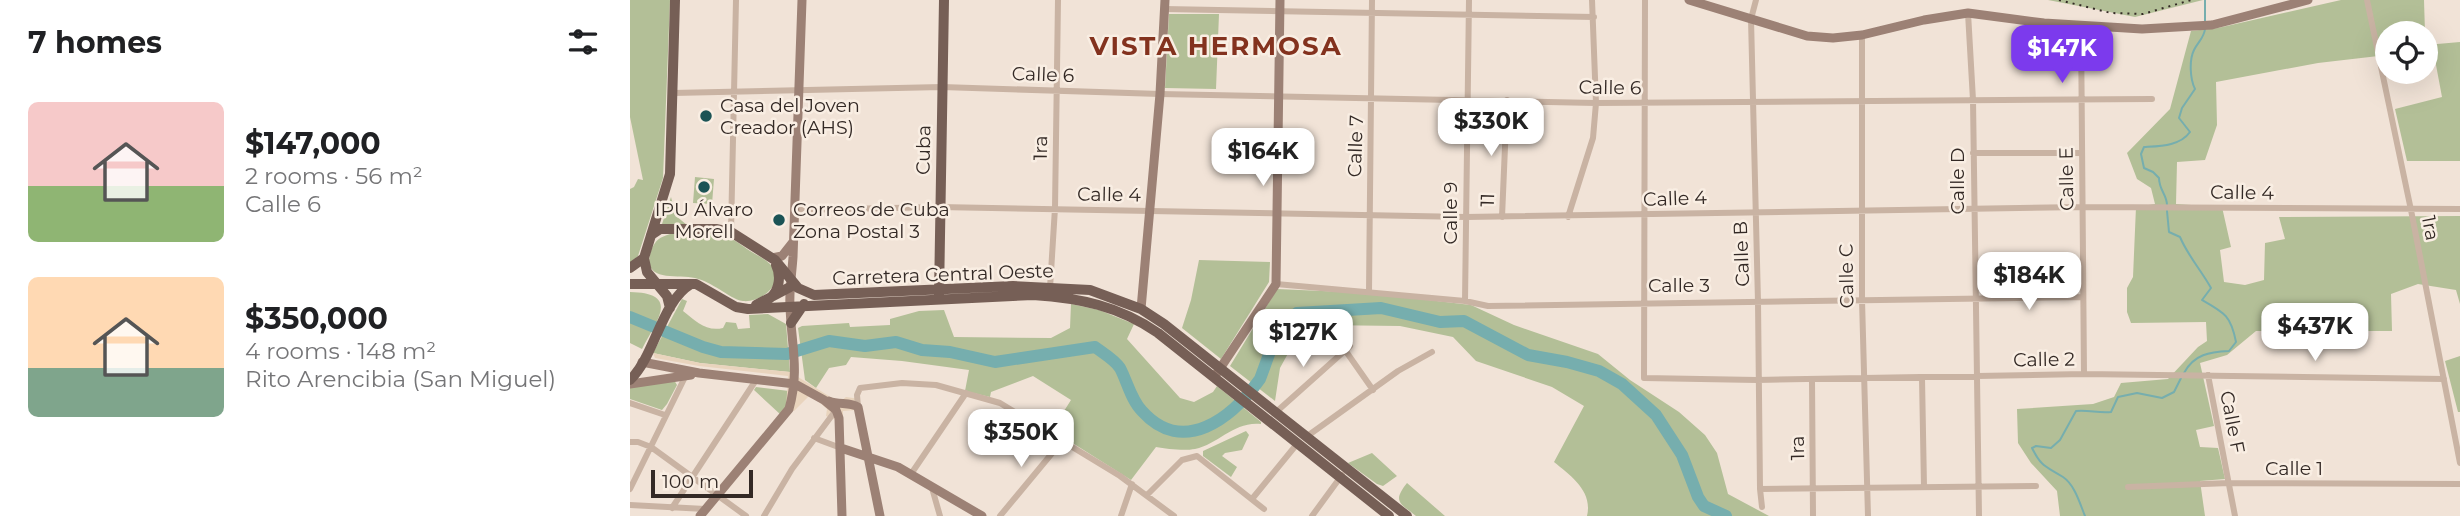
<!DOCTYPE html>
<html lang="en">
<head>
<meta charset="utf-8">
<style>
	:root { --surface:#fff; --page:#f6f6f6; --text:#202124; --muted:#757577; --accent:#7c3aed }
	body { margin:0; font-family:Montserrat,sans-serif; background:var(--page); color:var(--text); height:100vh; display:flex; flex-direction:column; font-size:26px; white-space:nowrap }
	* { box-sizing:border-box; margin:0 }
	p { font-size:23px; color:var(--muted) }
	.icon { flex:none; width:38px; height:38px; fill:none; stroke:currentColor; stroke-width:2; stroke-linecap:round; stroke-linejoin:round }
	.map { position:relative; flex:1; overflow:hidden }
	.side { display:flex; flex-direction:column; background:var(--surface); width:630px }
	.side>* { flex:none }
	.buttons { position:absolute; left:1745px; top:21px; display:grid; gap:14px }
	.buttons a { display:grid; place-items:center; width:63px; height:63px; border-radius:50%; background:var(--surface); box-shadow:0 7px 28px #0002; font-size:35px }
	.scale { position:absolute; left:21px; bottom:18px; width:102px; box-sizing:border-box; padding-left:7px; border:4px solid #332925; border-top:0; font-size:19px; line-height:24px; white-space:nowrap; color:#332925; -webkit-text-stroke:5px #f9eee3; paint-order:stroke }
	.price { position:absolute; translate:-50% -60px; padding:0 16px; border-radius:14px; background:#fff; color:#222; font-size:23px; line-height:46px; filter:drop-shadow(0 2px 4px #0008) }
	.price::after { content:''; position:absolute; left:50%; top:42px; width:21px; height:16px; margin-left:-10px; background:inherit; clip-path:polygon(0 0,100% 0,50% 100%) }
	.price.active { background:var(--accent); color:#fff }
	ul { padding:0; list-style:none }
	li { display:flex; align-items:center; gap:21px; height:175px; padding:0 28px }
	li span { display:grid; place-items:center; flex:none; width:196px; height:140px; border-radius:10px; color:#555 }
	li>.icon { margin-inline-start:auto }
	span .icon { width:84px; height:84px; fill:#fffc; stroke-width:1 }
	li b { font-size:30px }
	h2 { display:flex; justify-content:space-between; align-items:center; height:84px; padding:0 28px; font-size:30px }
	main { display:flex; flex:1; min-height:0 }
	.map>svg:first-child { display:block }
	.green { fill:#b3bf97 }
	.plaza { fill:#e9d4bd }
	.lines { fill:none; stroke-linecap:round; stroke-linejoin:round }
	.stream { stroke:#76aeae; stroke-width:2 }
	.river { stroke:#76aeae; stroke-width:12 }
	.street { stroke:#c9b3a3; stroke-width:6 }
	.secondary { stroke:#9c8175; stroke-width:9 }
	.primary { stroke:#765f56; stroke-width:10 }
	.rail { stroke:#332925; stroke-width:2; stroke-dasharray:2 5; stroke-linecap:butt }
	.poi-dot { fill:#1b5355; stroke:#f9eee3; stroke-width:2.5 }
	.labels { text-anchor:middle; stroke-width:5; stroke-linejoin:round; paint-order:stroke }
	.street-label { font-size:19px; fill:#332925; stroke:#f9eee3 }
	.poi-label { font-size:19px; fill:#332925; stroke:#f9eee3; text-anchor:start }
	.district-label { font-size:26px; font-weight:bold; letter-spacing:2px; fill:#83321e; stroke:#f9eee3 }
</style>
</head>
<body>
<main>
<section class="side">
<h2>7 homes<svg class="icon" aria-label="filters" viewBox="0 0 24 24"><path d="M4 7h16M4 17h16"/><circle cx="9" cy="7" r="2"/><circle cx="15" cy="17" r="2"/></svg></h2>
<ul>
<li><span style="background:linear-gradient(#f6c9c9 60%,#8fb573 0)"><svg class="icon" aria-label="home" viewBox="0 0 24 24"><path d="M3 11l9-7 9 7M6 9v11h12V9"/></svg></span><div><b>$147,000</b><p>2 rooms · 56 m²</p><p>Calle 6</p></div></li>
<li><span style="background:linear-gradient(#ffd9b3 65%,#7fa58c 0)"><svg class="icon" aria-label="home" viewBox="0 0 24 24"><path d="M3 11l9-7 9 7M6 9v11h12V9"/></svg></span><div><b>$350,000</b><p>4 rooms · 148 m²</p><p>Rito Arencibia (San Miguel)</p></div></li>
</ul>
</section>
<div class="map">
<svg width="1830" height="516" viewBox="0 0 1830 516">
	<rect width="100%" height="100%" fill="#f1e3d7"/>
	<path class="green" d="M0,0h40l-7,178 -25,78 -8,7v-74l4,-2 4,-8 5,1 -13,-63z
		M1418,0h155l-68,17z
		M1711,0h83l1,33h-38v22l-69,8 -102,19 1,43 -12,35 -28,2 -1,42 46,3 9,40 -11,3 4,32 21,3 19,-5 1,-37 20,-4 -6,-22 181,-1v88l-4,-14 -38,-6 -27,10 1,37h-136l-29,24 -27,8 14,63 -18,4 4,17 18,1 7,31 -25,2 5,35h-145l-3,-25 -26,-28 -13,-20 -1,-34 76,-5 21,-7 7,-14 47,-4 30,-32 9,-6 -1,-19 -75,1 -4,-11v-24l6,-11 3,-70 19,-3 -4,-16 -14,-9 -10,-26 43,-44 21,-78 27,-3z
		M539,14h50l-3,75 -51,-1z
		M1796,36v9l34,-3v119h-53l-12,-52 47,-12 -9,-48 -7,1z
		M65,177l19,2 -2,25 -19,-1z
		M41,197l5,19 11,9 -25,-1z
		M40,234c17,0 38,-2 54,2 9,2 16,8 23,13 7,5 17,9 23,15 17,18 -8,39 -27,37 -8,-1 -16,-7 -24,-12 -7,-4 -15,-9 -24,-11 -18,-4 -54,5 -44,-27 4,-11 9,-14 19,-17z
		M569,260l71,2 -1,20 -48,77 -39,-31 9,-28z
		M647,289l91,4 103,12 43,20 84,29 32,26 49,32 26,23 12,18 11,41 41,22h-182c6,-25 -16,-40 -33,-54l30,-56 -32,-19 -76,-26 -23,-24 -53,-11 -80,-1 -18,3 -22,40 -5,33 -45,-35z
		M0,292c51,1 27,28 12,57l-12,-6z
		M52,299l5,2 -4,10c13,10 23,21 40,17l3,-6 10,1 2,6 12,-1 -1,-13 19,-1 18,10 4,48 -90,-9 -47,-10z
		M441,304l28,6 35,14 -7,15 53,59 14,4 19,-10 4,-6 44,36v2c-27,-3 -42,20 -66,25 -11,2 -28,0 -39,-2l-25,33 -79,-50 19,-30 -38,-24 -42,16 -1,5 -25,-6 4,-21 -67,-9 -51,-4 -5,8 -17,3 -13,20 -11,-8 -7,-52 4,-2 47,-3 1,4 40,-2v-6l29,-8 25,-1 10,27 97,1 19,-10z
		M1830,356v56h-2l-13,-51z
		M44,380l3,5 -10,19 -5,6 -32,-11v-12z
		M126,387l33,4 -3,18 -5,6 -27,-25z
		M616,431l3,4 -7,15 -17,3 -3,3 15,11 -6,10 -28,-21v-5z
		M742,453l25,23 -14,10 -6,-2 -29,-21z
		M777,483l38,33h-29c-16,-13 -24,-14 -9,-33z"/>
	<path class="plaza" d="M23,353l47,10 90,9 42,26 9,3 5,-4 14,2 -4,11 -13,1v12l-17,-7 1,-7 -15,-13h-3l-15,15 -8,-2 2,-33 -89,-10 -44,-8z"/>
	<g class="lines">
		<path class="stream" d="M1575,0v23
			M1537,205c0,-10 -8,-15 -8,-27l-6,-6 -9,-4 -3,-14 3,-7c16,-1 36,-1 46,-15l-11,-14 3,-10 13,-19c-5,-10 -6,-29 -1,-39 4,-8 10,-12 11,-21
			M1537,211l2,21 11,5c8,19 21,33 31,51l-9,12c23,13 29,16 34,42l-7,9c-19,1 -35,3 -45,22
			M1455,516c-5,-12 -10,-31 -22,-39 -17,-11 -21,-9 -31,-29l4,-2 15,2 9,-8 16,-29c14,-1 21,2 35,1l7,-15 19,-4 25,5 12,-6 7,-14"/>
		<path class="river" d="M0,317l73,30 18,5 66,2 42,-13 36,5 31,-4 26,8 28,2 45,10 100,-15c8,6 20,13 25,21 7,13 11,32 22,43 41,46 90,7 118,-32l19,-52 18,-14 84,-5 59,14 24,-1 64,34 39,7 32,9 23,13 34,31 26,40 16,42 6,9 22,10"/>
		<path class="street" d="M1015,0l-1,378 113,2 327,-6 360,5
			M1126,0l-5,19 7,283 2,187 2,18
			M1737,0l44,210 49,253
			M534,9l430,8
			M1338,13l5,87 6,416
			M1451,26l3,348
			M1232,35v265l6,216
			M43,93l269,-6 218,7 436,9 556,-4
			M1343,153h108
			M164,210l145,-3 527,10 616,-10 378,2
			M872,217l5,-117
			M938,217l25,-79 3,-35 -4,-103
			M101,232l5,-232
			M646,284l189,17 23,5 595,-9
			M420,288l5,-80 3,-208
			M739,292l3,-292
			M835,301l4,-301
			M715,350l28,40
			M1578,375l27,141
			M1292,378l2,109
			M1182,379l1,137
			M0,403l35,12
			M228,407l-1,-12 3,-7 42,-5 34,2 64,18 120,73 54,40
			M645,413l75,-67
			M676,437l92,-66 34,-19
			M184,438l27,10
			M0,442h8l13,5 95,69
			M281,474l55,-81
			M1498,487l101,-4 231,1
			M302,488l8,28
			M0,489l57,-116
			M1130,489l276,-3
			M517,495l35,-35 15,-4 67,53
			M622,499l45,-55
			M0,505l75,4
			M42,508l84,-128
			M134,516l28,-47 44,-59
			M370,516l63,-76
			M491,516l11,-32
			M682,516l30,-41"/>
		<path class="secondary" d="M1059,0l118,36 26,2 29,-3 62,-15 44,-7 76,10 98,6 70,-4 96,-25
			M142,258l10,-2 11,-14
			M511,309l19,-215 5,-94
			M12,362l57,11 96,11 29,16 12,10 3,8 3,98
			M587,373l59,-89 4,-284
			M0,384l61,-9
			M199,401c9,4 21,1 29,6l22,109
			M211,448l57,19 84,49
			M70,516l89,-107c11,-39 2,-65 1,-103 -1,-16 2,-33 3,-49l9,-257"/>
		<path class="primary" d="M21,235l9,-6h56l15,3 44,28 23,28 16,7 199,-9 77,4 51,19 23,15 243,192
			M0,268l14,-10
			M0,284h66l40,23 12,2 285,-14c47,3 86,11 125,38l231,183
			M309,295l5,-295
			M140,298c10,-8 11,-23 6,-33
			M126,305l34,-18
			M40,308l-3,-12 -20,-24 -3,-14 26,-84 5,-174
			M161,323l13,-19
			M0,380c25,-24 31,-78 61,-96"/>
		<path class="rail" d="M1429,0l52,13 32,1 48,-14"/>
	</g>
	<g class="poi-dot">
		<circle cx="76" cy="116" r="7"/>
		<circle cx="74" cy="187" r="7"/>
		<circle cx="149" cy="220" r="7"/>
	</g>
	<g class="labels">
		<g class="street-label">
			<text transform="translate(413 74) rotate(2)" y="7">Calle 6</text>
			<text transform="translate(980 87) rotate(1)" y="7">Calle 6</text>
			<text transform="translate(725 146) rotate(-88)" y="7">Calle 7</text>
			<text transform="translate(410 148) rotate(-89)" y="7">1ra</text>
			<text transform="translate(293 150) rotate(-89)" y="7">Cuba</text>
			<text transform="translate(1436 179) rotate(-91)" y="7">Calle E</text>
			<text transform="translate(1327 181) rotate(-90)" y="7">Calle D</text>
			<text transform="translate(1612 192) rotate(1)" y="7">Calle 4</text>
			<text transform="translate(479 194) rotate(1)" y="7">Calle 4</text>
			<text transform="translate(1045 198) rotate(-2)" y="7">Calle 4</text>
			<text transform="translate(857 200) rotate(-88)" y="7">11</text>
			<text transform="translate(820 213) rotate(-90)" y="7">Calle 9</text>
			<text transform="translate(1801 228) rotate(79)" y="7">1ra</text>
			<text transform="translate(1111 254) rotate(-92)" y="7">Calle B</text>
			<text transform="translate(313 274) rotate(-2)" y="7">Carretera Central Oeste</text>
			<text transform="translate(1216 276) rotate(-91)" y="7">Calle C</text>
			<text x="1049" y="292">Calle 3</text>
			<text transform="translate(1414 359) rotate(-1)" y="7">Calle 2</text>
			<text transform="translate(1603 422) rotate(79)" y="7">Calle F</text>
			<text transform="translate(1167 448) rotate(-91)" y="7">1ra</text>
			<text x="1664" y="475">Calle 1</text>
		</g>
		<g class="poi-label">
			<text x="90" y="112">Casa del Joven<tspan x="90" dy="22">Creador (AHS)</tspan></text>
			<text x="74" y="216" text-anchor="middle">IPU Álvaro<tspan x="74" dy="22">Morell</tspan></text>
			<text x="163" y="216">Correos de Cuba<tspan x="163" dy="22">Zona Postal 3</tspan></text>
		</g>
		<g class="district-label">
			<text x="586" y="55">VISTA HERMOSA</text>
		</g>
	</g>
</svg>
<div class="buttons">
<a><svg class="icon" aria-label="locate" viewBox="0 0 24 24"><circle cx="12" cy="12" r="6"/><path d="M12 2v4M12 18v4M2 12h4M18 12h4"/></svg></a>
</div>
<div class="scale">100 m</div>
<b class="price active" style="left:1432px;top:85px">$147K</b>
<b class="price" style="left:861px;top:158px">$330K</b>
<b class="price" style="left:633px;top:188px">$164K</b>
<b class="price" style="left:1399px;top:312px">$184K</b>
<b class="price" style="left:1685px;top:363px">$437K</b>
<b class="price" style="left:673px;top:369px">$127K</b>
<b class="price" style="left:391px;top:469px">$350K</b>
</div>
</main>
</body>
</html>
